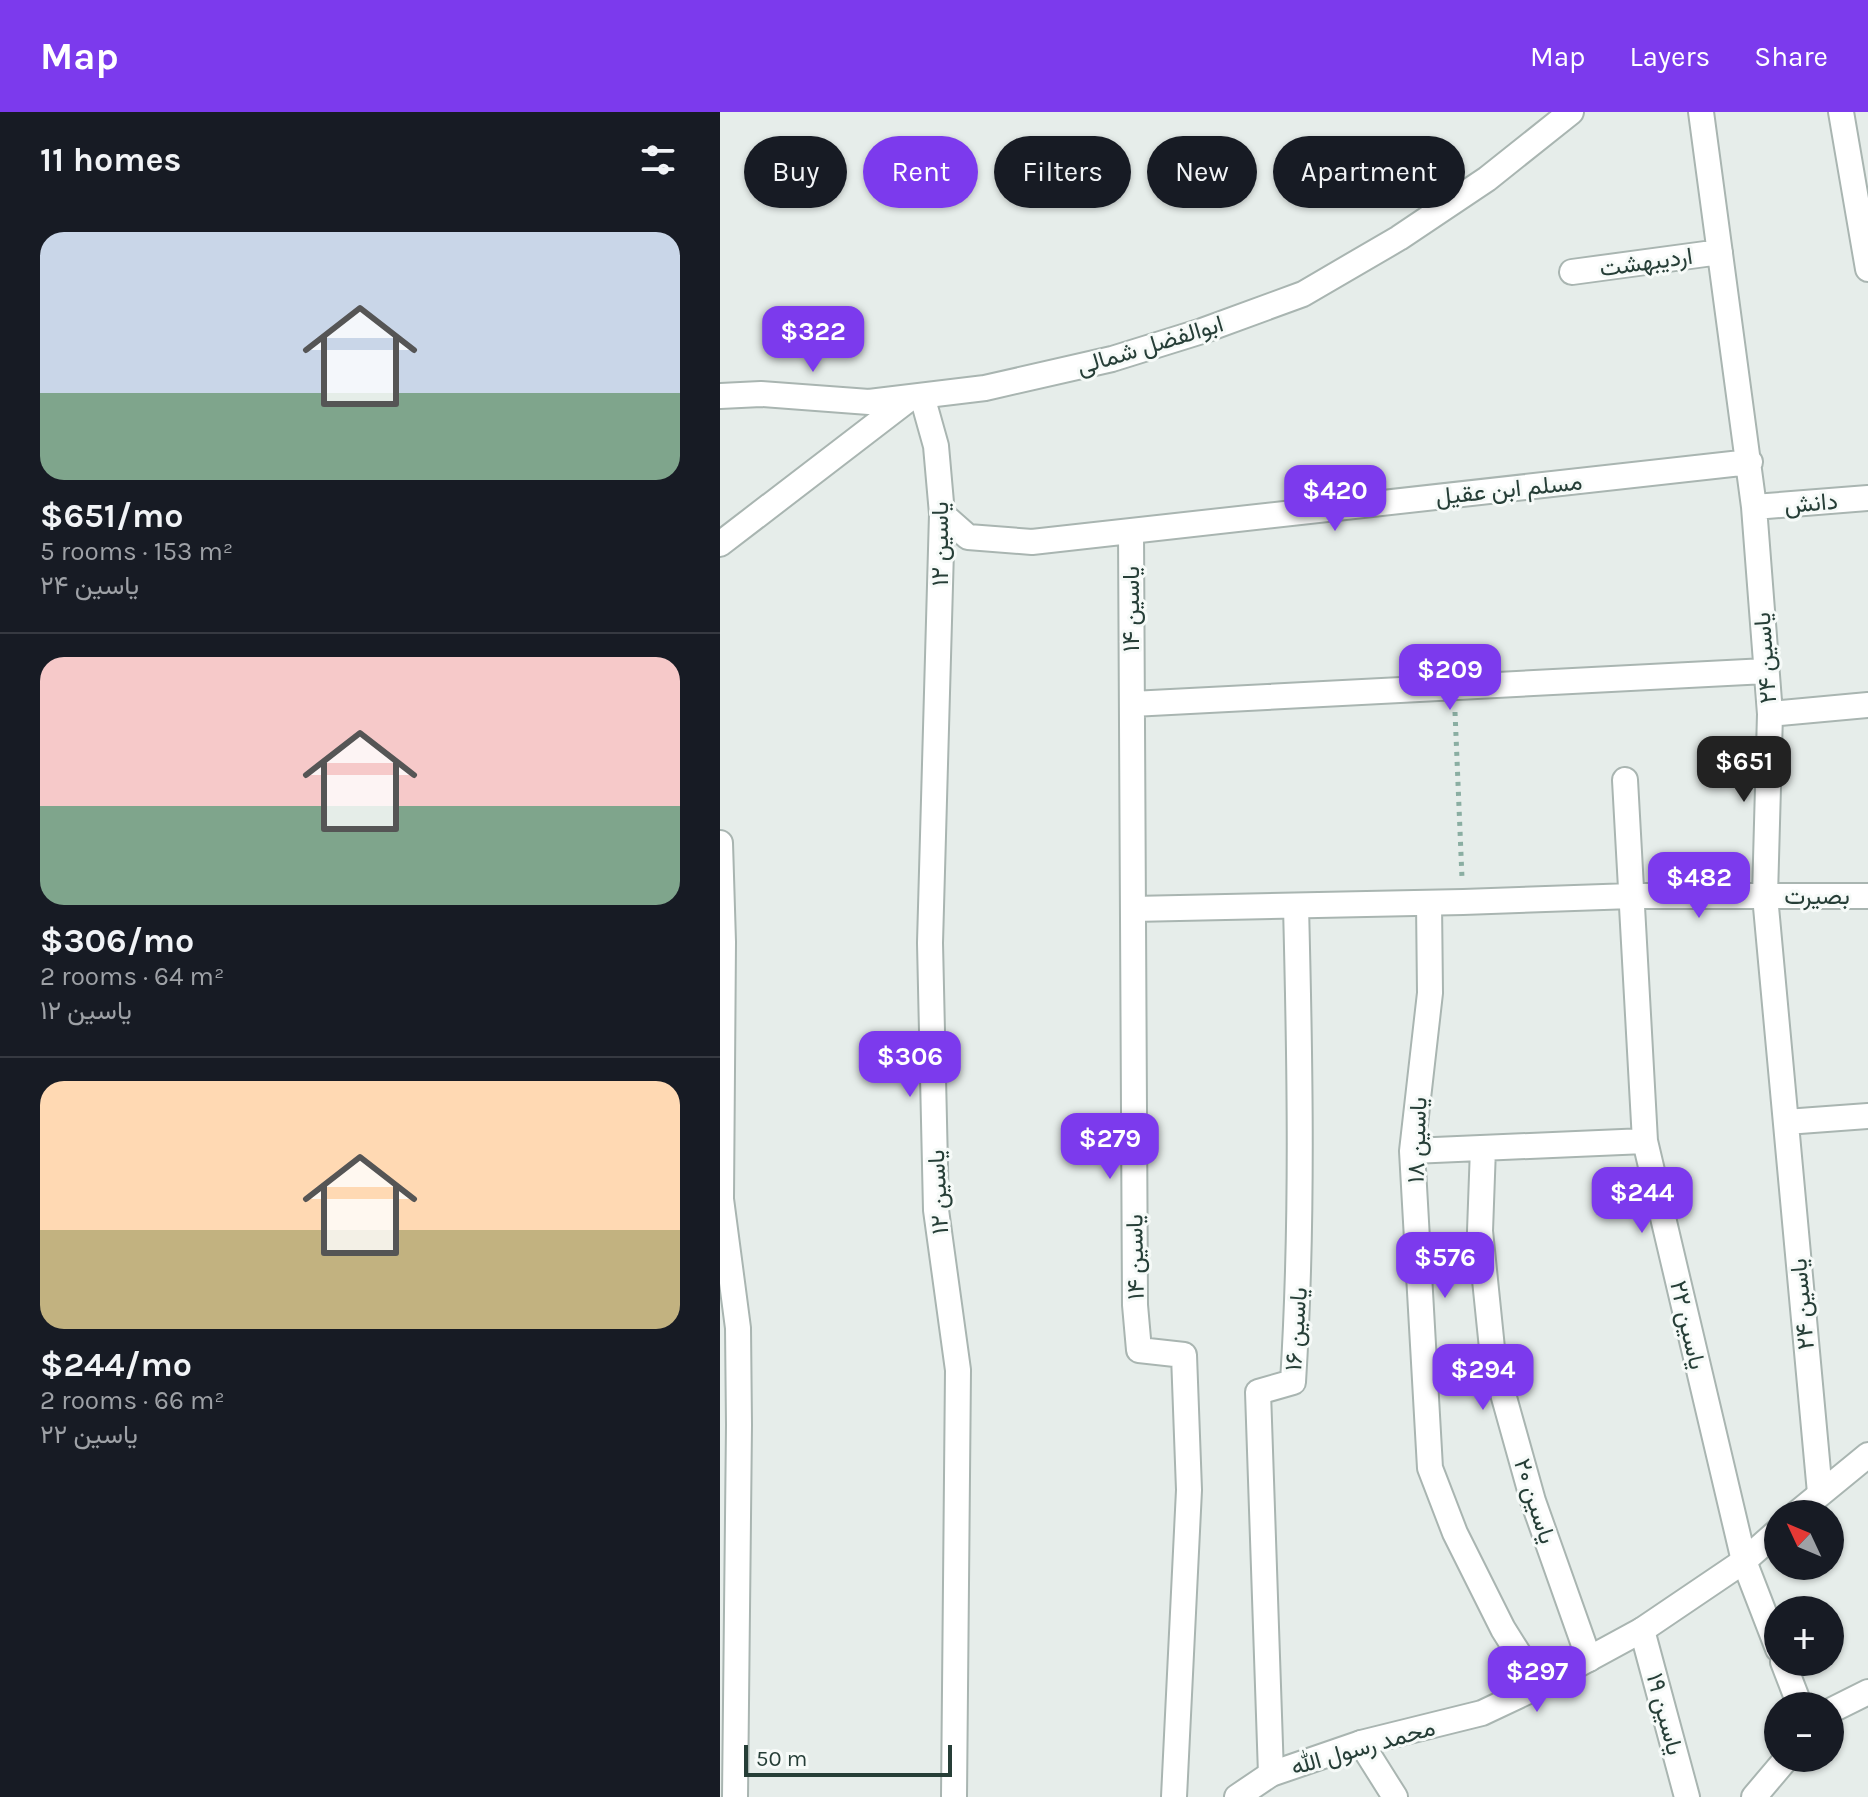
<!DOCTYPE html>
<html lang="en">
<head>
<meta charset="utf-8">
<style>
	:root { --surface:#171b24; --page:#242831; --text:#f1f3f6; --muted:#9ea1a6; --line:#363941; --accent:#7c3aed }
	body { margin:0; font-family:Karla,Vazirmatn,sans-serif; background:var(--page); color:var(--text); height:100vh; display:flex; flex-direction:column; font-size:30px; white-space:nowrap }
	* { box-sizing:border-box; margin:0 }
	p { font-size:26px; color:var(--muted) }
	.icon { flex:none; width:44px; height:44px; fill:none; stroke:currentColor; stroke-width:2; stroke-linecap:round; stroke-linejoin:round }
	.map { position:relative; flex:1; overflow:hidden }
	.sheet { display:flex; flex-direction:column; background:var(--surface); width:720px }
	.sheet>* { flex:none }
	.banner { position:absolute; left:24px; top:24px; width:760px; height:72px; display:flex; gap:16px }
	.needle { width:52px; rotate:314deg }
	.tools { position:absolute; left:1044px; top:1388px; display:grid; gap:16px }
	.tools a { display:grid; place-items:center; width:80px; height:80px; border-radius:50%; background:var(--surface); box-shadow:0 2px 6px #0004; font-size:40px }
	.scale { position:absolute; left:24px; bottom:20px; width:208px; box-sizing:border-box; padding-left:8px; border:4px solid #263e37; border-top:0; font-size:22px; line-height:28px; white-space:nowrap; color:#263e37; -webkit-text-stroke:6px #f6faf8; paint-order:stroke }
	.price { position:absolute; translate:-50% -68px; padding:0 18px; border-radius:16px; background:var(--accent); color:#fff; font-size:26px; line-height:52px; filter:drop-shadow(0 2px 4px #0008) }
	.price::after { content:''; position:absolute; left:50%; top:48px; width:24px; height:18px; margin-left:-12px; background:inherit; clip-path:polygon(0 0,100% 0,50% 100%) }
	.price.on { background:#222; color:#fff }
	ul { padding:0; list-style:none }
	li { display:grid; align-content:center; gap:16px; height:424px; padding:0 40px }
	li+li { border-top:2px solid var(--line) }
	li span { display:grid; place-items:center; height:248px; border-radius:24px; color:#555 }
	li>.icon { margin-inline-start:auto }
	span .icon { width:144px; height:144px; fill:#fffc; stroke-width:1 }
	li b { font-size:34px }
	h2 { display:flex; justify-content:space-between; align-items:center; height:96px; padding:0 40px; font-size:34px }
	.tag { padding:0 28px; border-radius:36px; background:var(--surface); box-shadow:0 2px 6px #0004; font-size:28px; line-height:72px }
	.tag.on { background:var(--accent); color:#fff }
	header { display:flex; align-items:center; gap:48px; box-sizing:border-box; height:112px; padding:0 40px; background:var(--accent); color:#fff }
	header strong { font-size:38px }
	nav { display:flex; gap:44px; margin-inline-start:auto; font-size:28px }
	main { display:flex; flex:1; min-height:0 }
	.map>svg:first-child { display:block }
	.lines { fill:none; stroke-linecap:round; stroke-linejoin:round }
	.minor-casing { stroke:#a9b5b1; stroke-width:28 }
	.tertiary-casing { stroke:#a9b5b1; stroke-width:28 }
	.path { stroke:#8aaea2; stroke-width:5; stroke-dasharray:4 6; stroke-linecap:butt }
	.minor { stroke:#fff; stroke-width:24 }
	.tertiary { stroke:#fff; stroke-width:24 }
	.labels { text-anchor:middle; stroke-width:6; stroke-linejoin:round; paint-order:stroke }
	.street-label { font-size:24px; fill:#263e37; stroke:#f6faf8 }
</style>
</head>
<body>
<header>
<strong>Map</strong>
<nav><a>Map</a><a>Layers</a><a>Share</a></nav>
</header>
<main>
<section class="sheet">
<h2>11 homes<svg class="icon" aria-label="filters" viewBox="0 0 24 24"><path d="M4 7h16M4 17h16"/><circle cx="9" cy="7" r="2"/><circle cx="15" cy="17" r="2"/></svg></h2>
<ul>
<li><span style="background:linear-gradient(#c9d6e8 65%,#7fa58c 0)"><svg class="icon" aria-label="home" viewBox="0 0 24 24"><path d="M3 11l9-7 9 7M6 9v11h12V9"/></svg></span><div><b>$651/mo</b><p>5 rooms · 153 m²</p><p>یاسین ۲۴</p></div></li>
<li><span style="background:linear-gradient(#f6c9c9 60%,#7fa58c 0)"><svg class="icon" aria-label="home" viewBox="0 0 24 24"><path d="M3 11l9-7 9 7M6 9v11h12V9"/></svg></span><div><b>$306/mo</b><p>2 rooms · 64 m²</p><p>یاسین ۱۲</p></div></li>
<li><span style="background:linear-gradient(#ffd9b3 60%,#c2b280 0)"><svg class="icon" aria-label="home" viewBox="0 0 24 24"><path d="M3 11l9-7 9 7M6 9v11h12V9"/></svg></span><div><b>$244/mo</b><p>2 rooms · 66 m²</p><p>یاسین ۲۲</p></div></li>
</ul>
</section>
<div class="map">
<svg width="1148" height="1685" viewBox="0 0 1148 1685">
	<rect width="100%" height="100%" fill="#e6edea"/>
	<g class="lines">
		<g class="minor-casing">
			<path id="minor" d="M981,0l53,395 16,207 -5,182 55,597
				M1121,0l27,157
				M852,160l148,-20
				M202,284l14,50 6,68 -12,429 6,267 22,160 -4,427
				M1034,395l114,-9
				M222,402l26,23 64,5 718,-80
				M411,419l4,774 4,45 45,5 5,135 -15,307
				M412,592l634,-33
				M1050,602l98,-9
				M905,668l20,361 99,420 34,88
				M0,731l3,99 -2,257 17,129 1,97 -4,372
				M709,791l1,90 -18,158 18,317 25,65 48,96 36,57
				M413,797l330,-7 169,-6h236
				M1066,1010l82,-6
				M763,1036l-3,83 13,127 40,143 56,158
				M692,1039l233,-10
				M922,1518l45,167
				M1063,1550l17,44
				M1110,1599l38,-19
				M641,1631l34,54
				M551,1662l-13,-382 35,-10c10,-159 7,-317 3,-476
				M1034,1685l33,-39"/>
		</g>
		<g class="tertiary-casing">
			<path id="tertiary" d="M0,284l41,-2 108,8 116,-14 127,-29 90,-28 101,-37 96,-56 88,-59 84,-67
				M0,432l189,-145
				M1076,1402l72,-59
				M517,1685l34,-23 90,-31 121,-30 57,-27 103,-56 102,-69 34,-30"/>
		</g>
		<path class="path" d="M735,600l7,166"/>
		<use href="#minor" class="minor"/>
		<use href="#tertiary" class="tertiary"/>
	</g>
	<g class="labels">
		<g class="street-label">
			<text transform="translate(926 150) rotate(-8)" y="8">اردیبهشت</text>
			<text transform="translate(430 233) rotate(-17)" y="8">ابوالفضل شمالی</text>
			<text transform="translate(789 377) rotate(-6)" y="8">مسلم ابن عقیل</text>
			<text transform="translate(1091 391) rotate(-5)" y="8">دانش</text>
			<text transform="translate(220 432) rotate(-90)" y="8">یاسین ۱۲</text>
			<text transform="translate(411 497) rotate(-90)" y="8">یاسین ۱۴</text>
			<text transform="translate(1045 546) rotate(-94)" y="8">یاسین ۲۴</text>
			<text x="1097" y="792">بصیرت</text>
			<text transform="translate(697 1028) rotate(-88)" y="8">یاسین ۱۸</text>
			<text transform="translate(218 1080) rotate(-93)" y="8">یاسین ۱۲</text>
			<text transform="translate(415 1145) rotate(-91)" y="8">یاسین ۱۴</text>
			<text transform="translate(1082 1192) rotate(-95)" y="8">یاسین ۲۴</text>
			<text transform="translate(968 1213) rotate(77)" y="8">یاسین ۲۲</text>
			<text transform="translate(576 1217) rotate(-86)" y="8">یاسین ۱۶</text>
			<text transform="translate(815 1389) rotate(72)" y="8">یاسین ۲۰</text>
			<text transform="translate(945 1602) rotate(75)" y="8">یاسین ۱۹</text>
			<text transform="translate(643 1635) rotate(-16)" y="8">محمد رسول الله</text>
		</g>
	</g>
</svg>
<div class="tools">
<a><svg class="needle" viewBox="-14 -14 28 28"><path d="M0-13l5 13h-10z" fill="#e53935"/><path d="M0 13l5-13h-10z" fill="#9ea1a6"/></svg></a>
<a>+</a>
<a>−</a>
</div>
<div class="scale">50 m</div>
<b class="price" style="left:93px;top:262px">$322</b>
<b class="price" style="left:615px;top:421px">$420</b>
<b class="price" style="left:730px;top:600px">$209</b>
<b class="price on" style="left:1024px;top:692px">$651</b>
<b class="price" style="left:979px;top:808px">$482</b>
<b class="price" style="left:190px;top:987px">$306</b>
<b class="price" style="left:390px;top:1069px">$279</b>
<b class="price" style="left:922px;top:1123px">$244</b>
<b class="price" style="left:725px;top:1188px">$576</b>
<b class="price" style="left:763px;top:1300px">$294</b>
<b class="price" style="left:817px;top:1602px">$297</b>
<div class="banner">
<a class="tag">Buy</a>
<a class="tag on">Rent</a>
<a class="tag">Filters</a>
<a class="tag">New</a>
<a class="tag">Apartment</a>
</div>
</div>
</main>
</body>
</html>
